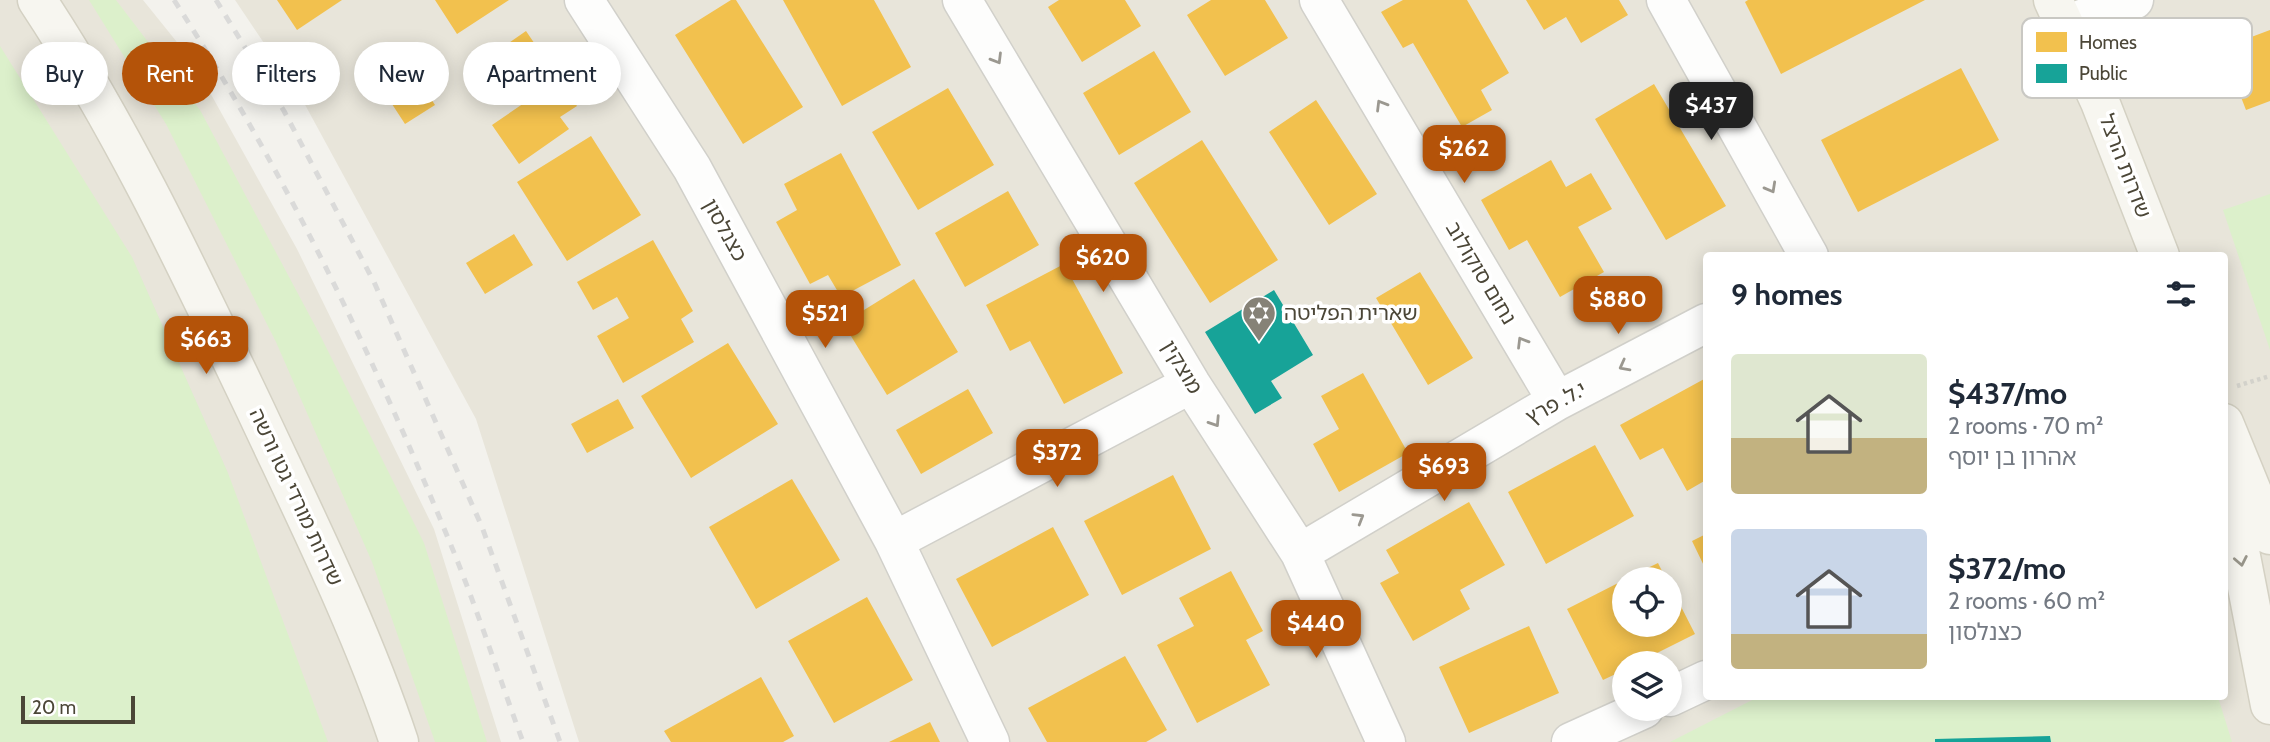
<!DOCTYPE html>
<html lang="en">
<head>
<meta charset="utf-8">
<style>
	:root { --surface:#fff; --page:#f6f6f7; --text:#1f2937; --muted:#747a83; --accent:#b45309 }
	body { margin:0; font-family:Cabin,"Noto Sans Hebrew",sans-serif; background:var(--page); color:var(--text); height:100vh; display:flex; flex-direction:column; font-size:26px; white-space:nowrap }
	* { box-sizing:border-box; margin:0 }
	p { font-size:23px; color:var(--muted) }
	.icon { flex:none; width:38px; height:38px; fill:none; stroke:currentColor; stroke-width:2; stroke-linecap:round; stroke-linejoin:round }
	.map { position:relative; flex:1; overflow:hidden }
	.sheet { position:absolute; left:1703px; top:252px; width:525px; height:448px; display:flex; flex-direction:column; background:var(--surface); border-radius:7px; box-shadow:0 4px 18px #0003 }
	.sheet>* { flex:none }
	.hud { position:absolute; left:21px; top:42px; width:665px; height:63px; display:flex; gap:14px }
	.buttons { position:absolute; left:1612px; top:567px; display:grid; gap:14px }
	.buttons a { display:grid; place-items:center; width:70px; height:70px; border-radius:50%; background:var(--surface); box-shadow:0 4px 18px #0003; font-size:35px }
	.scale { position:absolute; left:21px; bottom:18px; width:114px; box-sizing:border-box; padding-left:7px; border:4px solid #4b4637; border-top:0; font-size:19px; line-height:24px; white-space:nowrap; color:#4b4637; -webkit-text-stroke:5px #fff; paint-order:stroke }
	.price { position:absolute; translate:-50% -60px; padding:0 16px; border-radius:14px; background:var(--accent); color:#fff; font-size:23px; line-height:46px; filter:drop-shadow(0 2px 4px #0008) }
	.price::after { content:''; position:absolute; left:50%; top:42px; width:21px; height:16px; margin-left:-10px; background:inherit; clip-path:polygon(0 0,100% 0,50% 100%) }
	.price.selected { background:#222; color:#fff }
	ul { padding:0; list-style:none }
	li { display:flex; align-items:center; gap:21px; height:175px; padding:0 28px }
	li span { display:grid; place-items:center; flex:none; width:196px; height:140px; border-radius:7px; color:#555 }
	li>.icon { margin-inline-start:auto }
	span .icon { width:84px; height:84px; fill:#fffc; stroke-width:1 }
	li b { font-size:30px }
	h2 { display:flex; justify-content:space-between; align-items:center; height:84px; padding:0 28px; font-size:30px }
	.pill { padding:0 24px; border-radius:32px; background:var(--surface); box-shadow:0 4px 18px #0003; font-size:24px; line-height:63px }
	.pill.selected { background:var(--accent); color:#fff }
	.map>svg:first-child { display:block }
	.residential { fill:#e8e5da; fill-rule:evenodd }
	.green { fill:#dcf0cb }
	.homes { fill:#f2c14e }
	.public { fill:#17a398 }
	.lines { fill:none; stroke-linecap:round; stroke-linejoin:round }
	.minor-casing { stroke:#d1d0ca; stroke-width:41 }
	.tertiary-casing { stroke:#d1d0ca; stroke-width:41 }
	.secondary-casing { stroke:#d4d1c3; stroke-width:41 }
	.path { stroke:#d3d2cb; stroke-width:4.5; stroke-dasharray:3.5 3.5; stroke-linecap:butt }
	.minor { stroke:#fdfdfc; stroke-width:38 }
	.tertiary { stroke:#fdfdfc; stroke-width:38 }
	.secondary { stroke:#f7f6f0; stroke-width:38 }
	.rail { stroke:#dadad9; stroke-width:5; stroke-dasharray:9 9; stroke-linecap:butt }
	.oneway { stroke:#9b9890 }
	.oneway2 { stroke:#98958a }
	.labels { text-anchor:middle; stroke-width:7; stroke-linejoin:round; paint-order:stroke }
	.street-label { font-size:21px; fill:#4b4637; stroke:#fff }
	.poi-label { font-size:21px; fill:#4b4637; stroke:#fff; text-anchor:start }
	.key { fill:#fff; stroke:#c9c8c3; stroke-width:2 }
	.key-label { font-size:19px; fill:#4b4637 }
</style>
</head>
<body>
<div class="map">
<svg width="2270" height="742" viewBox="0 0 2270 742">
	<rect width="100%" height="100%" fill="#f3f2ed"/>
	<path class="residential" d="M0,0h143l50,62 104,187 137,280 67,213h-501z
		M235,0h2035v742h-1691l-103,-323 -173,-318zM1706,256h518v440h-518zM1624,579h46v46h-46zM1624,663h46v46h-46z"/>
	<path class="green" d="M89,0h27l84,110 120,225 104,208 63,199h-52l-63,-180 -96,-220 -110,-218z
		M0,46l132,211 96,216 100,269h-328z
		M2270,194v156l-47,-140z
		M1760,696l458,1 14,45h-562z"/>
	<path class="homes" d="M277,0h65l-45,30z
		M435,0h74l-52,34z
		M731,0h5l67,107 -60,37 -68,-109z
		M783,0h91l37,67 -69,39z
		M1059,0h66l16,26 -59,36 -34,-55z
		M1211,0h54l23,38 -63,38 -38,-61z
		M1403,0h64l42,73 -28,17 11,20 -30,17 -49,-84 -10,5 -22,-36z
		M1526,0h93l9,15 -47,28 -15,-26 -22,13z
		M1748,0h177l-144,74 -36,-72z
		M2270,30v71l-24,9 -24,-62z
		M526,31l51,75 -17,11 9,12 -50,35 -27,-39 35,-24 -11,-16 -25,18 -23,-32z
		M1154,51l37,61 -72,43 -36,-62z
		M1961,68l38,72 -141,72 -37,-72z
		M420,82l15,23 -30,19 -15,-23z
		M1654,84l72,122 -60,34 -71,-121z
		M948,88l46,77 -76,45 -46,-78z
		M1316,100l61,94 -48,31 -60,-93z
		M591,136l50,79 -74,46 -50,-79z
		M1202,140l76,120 -68,43 -76,-120z
		M841,153l60,112 -60,32 -13,-22 -18,9 -34,-62 21,-12 -13,-26z
		M1551,160l15,27 25,-14 21,36 -34,18 26,45 -44,25 -33,-57 -18,10 -28,-50z
		M1008,191l31,54 -74,42 -30,-54z
		M514,234l19,31 -48,29 -19,-31z
		M653,240l40,71 -12,8 13,23 -71,41 -26,-47 32,-18 -12,-21 -24,13 -16,-28z
		M1064,264l59,109 -59,31 -34,-63 -20,10 -24,-46z
		M1420,272l53,86 -45,27 -52,-87z
		M914,279l44,73 -71,43 -44,-72z
		M728,343l50,81 -87,54 -50,-82z
		M1363,373l45,80 -69,39 -26,-48 26,-15 -18,-33z
		M1706,378v79l-2,1 2,22 -19,11 -24,-43 -23,12 -20,-35z
		M968,389l25,44 -72,41 -25,-44z
		M618,399l16,29 -47,25 -16,-29z
		M1595,445l39,71 -88,48 -38,-72z
		M1173,475l38,74 -89,46 -38,-74z
		M792,479l48,81 -84,49 -47,-82z
		M1469,502l36,63 -45,25 10,19 -57,32 -33,-58 19,-10 -13,-23z
		M1053,527l36,68 -97,52 -36,-68z
		M1706,534v36l-14,-29z
		M1658,563l8,16h-41z
		M1231,571l32,60 -17,9 24,45 -73,38 -40,-78 37,-19 -15,-28z
		M1624,580v45h46v-40l25,49 -58,29h-13v7l-21,10 -36,-71z
		M867,597l46,83 -79,43 -46,-82z
		M1529,626l30,67 -90,40 -30,-66z
		M1125,656l42,74 -21,12h-99l-19,-34z
		M761,677l33,59 -11,6h-112l-7,-11z
		M930,722l10,20h-51z"/>
	<path class="public" d="M1274,290l39,65 -42,26 11,17 -27,16 -50,-82z
		M2050,736l1,6h-116v-3z"/>
	<g class="lines">
		<g class="minor-casing">
			<path id="minor" d="M584,0l108,168 202,373 96,201
				M962,0l229,384 109,169 86,189
				M1319,0l238,401
				M1666,0l143,256
				M894,541l297,-157
				M1300,553l257,-152 149,-78
				M1670,697l36,-17
				M1571,742l73,-33"/>
		</g>
		<g class="tertiary-casing">
			<path id="tertiary" d="M2065,25l69,-25"/>
		</g>
		<g class="secondary-casing">
			<path id="secondary" d="M37,0c86,130 152,271 219,411 51,109 105,217 143,331
				M2053,0l47,102 60,154
				M2224,423l46,112
				M2224,469l46,236"/>
		</g>
		<path class="path" d="M2237,386l33,-10"/>
		<use href="#minor" class="minor"/>
		<use href="#tertiary" class="tertiary"/>
		<use href="#secondary" class="secondary"/>
		<path class="rail" d="M174,0c110,170 197,351 274,538 28,67 50,136 75,204
			M216,0l68,111 90,171 108,245 78,215"/>
	</g>
	<defs><path id="oneway-chevron" d="M-2-3.5L2.5 0L-2 3.5" fill="none" stroke-width="1.6" stroke-linecap="round" stroke-linejoin="round" transform="scale(1.75)"/></defs>
	<g class="oneway">
		<use href="#oneway-chevron" transform="translate(997 59) rotate(59)"/>
		<use href="#oneway-chevron" transform="translate(1381 105) rotate(-121)"/>
		<use href="#oneway-chevron" transform="translate(1771 188) rotate(61)"/>
		<use href="#oneway-chevron" transform="translate(1522 342) rotate(-121)"/>
		<use href="#oneway-chevron" transform="translate(1624 366) rotate(152)"/>
		<use href="#oneway-chevron" transform="translate(1215 422) rotate(57)"/>
		<use href="#oneway-chevron" transform="translate(1359 518) rotate(-31)"/>
	</g>
	<use class="oneway2" href="#oneway-chevron" transform="translate(2241 561) rotate(79)"/>
	<defs>
		<g id="synagogue-pin" transform="scale(1.75)"><path d="M0 17L-7.5 6A9.5 9.5 0 1 1 7.5 6Z" fill="#868277" stroke="#fff"/><path d="M0-6.5L5.6 3.2H-5.6ZM0 6.5L5.6-3.2H-5.6Z" fill="#fff"/></g>
	</defs>
	<g fill-rule="evenodd">
		<use href="#synagogue-pin" x="1259" y="313"/>
	</g>
	<g class="labels">
		<g class="street-label">
			<text transform="translate(2125 166) rotate(69)" y="7">שדרות הרצל</text>
			<text transform="translate(725 230) rotate(61)" y="7">כצנלסון</text>
			<text transform="translate(1481 273) rotate(59)" y="7">נחום סוקולוב</text>
			<text transform="translate(1182 367) rotate(59)" y="7">מוצקין</text>
			<text transform="translate(1556 403) rotate(-29)" y="7">י.ל. פרץ</text>
			<text transform="translate(296 497) rotate(65)" y="7">שדרות מורדי גטו ורשה</text>
		</g>
		<g class="poi-label">
			<text x="1284" y="320">שארית הפליטה</text>
		</g>
	</g>
	<rect x="2022" y="18" width="230" height="80" rx="10" class="key"/>
	<rect x="2036" y="32" width="31" height="20" fill="#f2c14e"/>
	<rect x="2036" y="64" width="31" height="19" fill="#17a398"/>
	<g class="key-label">
		<text x="2079" y="49">Homes</text>
		<text x="2079" y="80">Public</text>
	</g>
</svg>
<div class="buttons">
<a><svg class="icon" aria-label="locate" viewBox="0 0 24 24"><circle cx="12" cy="12" r="6"/><path d="M12 2v4M12 18v4M2 12h4M18 12h4"/></svg></a>
<a><svg class="icon" aria-label="layers" viewBox="0 0 24 24"><path d="M12 4l9 5-9 5-9-5zM3 14l9 5 9-5"/></svg></a>
</div>
<div class="scale">20 m</div>
<b class="price selected" style="left:1711px;top:142px">$437</b>
<b class="price" style="left:1464px;top:185px">$262</b>
<b class="price" style="left:1103px;top:294px">$620</b>
<b class="price" style="left:1618px;top:336px">$880</b>
<b class="price" style="left:825px;top:350px">$521</b>
<b class="price" style="left:206px;top:376px">$663</b>
<b class="price" style="left:1057px;top:489px">$372</b>
<b class="price" style="left:1444px;top:503px">$693</b>
<b class="price" style="left:1316px;top:660px">$440</b>
<div class="hud">
<a class="pill">Buy</a>
<a class="pill selected">Rent</a>
<a class="pill">Filters</a>
<a class="pill">New</a>
<a class="pill">Apartment</a>
</div>
<section class="sheet">
<h2>9 homes<svg class="icon" aria-label="filters" viewBox="0 0 24 24"><path d="M4 7h16M4 17h16"/><circle cx="9" cy="7" r="2"/><circle cx="15" cy="17" r="2"/></svg></h2>
<ul>
<li><span style="background:linear-gradient(#dfe7d0 60%,#c2b280 0)"><svg class="icon" aria-label="home" viewBox="0 0 24 24"><path d="M3 11l9-7 9 7M6 9v11h12V9"/></svg></span><div><b>$437/mo</b><p>2 rooms · 70 m²</p><p>אהרון בן יוסף</p></div></li>
<li><span style="background:linear-gradient(#c9d6e8 75%,#c2b280 0)"><svg class="icon" aria-label="home" viewBox="0 0 24 24"><path d="M3 11l9-7 9 7M6 9v11h12V9"/></svg></span><div><b>$372/mo</b><p>2 rooms · 60 m²</p><p>כצנלסון</p></div></li>
</ul>
</section>
</div>
</body>
</html>
